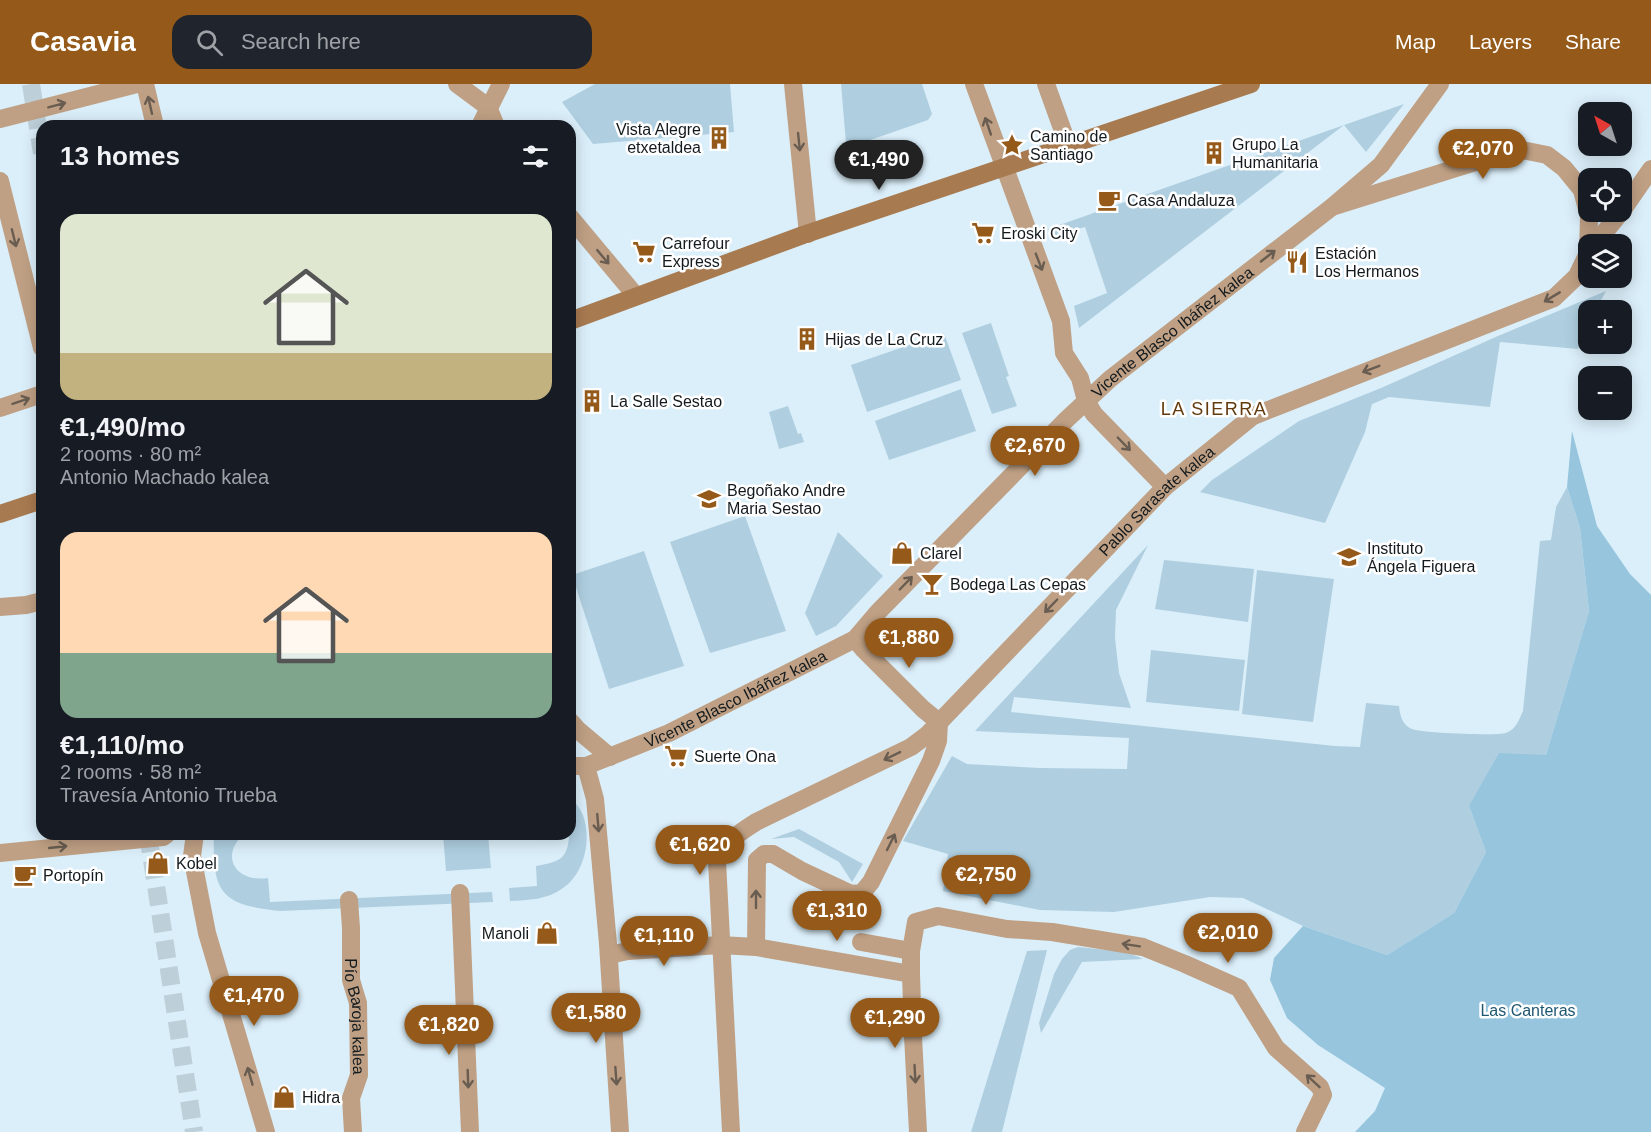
<!DOCTYPE html>
<html lang="en">
<head>
<meta charset="utf-8">
<style>
	:root { --surface:#171b24; --page:#20242c; --text:#f1f3f6; --muted:#9ea1a6; --accent:#955a19 }
	body { margin:0; font-family:Arial,sans-serif; background:var(--page); color:var(--text); height:100vh; display:flex; flex-direction:column; font-size:22px; white-space:nowrap }
	* { box-sizing:border-box; margin:0 }
	p { font-size:20px; color:var(--muted) }
	.icon { flex:none; width:33px; height:33px; fill:none; stroke:currentColor; stroke-width:2; stroke-linecap:round; stroke-linejoin:round }
	.map { position:relative; flex:1; overflow:hidden }
	.drawer { position:absolute; left:36px; top:36px; width:540px; height:720px; display:flex; flex-direction:column; background:var(--surface); border-radius:18px; box-shadow:0 3px 15px #0003 }
	.drawer>* { flex:none }
	.needle { width:39px; rotate:321deg }
	.fabs { position:absolute; left:1578px; top:18px; display:grid; gap:12px }
	.fabs a { display:grid; place-items:center; width:54px; height:54px; border-radius:12px; background:var(--surface); box-shadow:0 3px 15px #0003; font-size:30px }
	.price { position:absolute; translate:-50% -51px; padding:0 14px; border-radius:21px; background:var(--accent); color:#fff; font-size:20px; line-height:39px; filter:drop-shadow(0 2px 3px #0008) }
	.price::after { content:''; position:absolute; left:50%; top:36px; width:18px; height:14px; margin-left:-9px; background:inherit; clip-path:polygon(0 0,100% 0,50% 100%) }
	.price.active { background:#222; color:#fff }
	ul { padding:0; list-style:none }
	li { display:grid; align-content:center; gap:12px; height:318px; padding:0 24px }
	li span { display:grid; place-items:center; height:186px; border-radius:18px; color:#555 }
	li>.icon { margin-inline-start:auto }
	span .icon { width:108px; height:108px; fill:#fffc; stroke-width:1 }
	li b { font-size:26px }
	h2 { display:flex; justify-content:space-between; align-items:center; height:72px; padding:0 24px; font-size:26px }
	header { display:flex; align-items:center; gap:36px; box-sizing:border-box; height:84px; padding:0 30px; background:var(--accent); color:#fff }
	header strong { font-size:28px }
	nav { display:flex; gap:33px; margin-inline-start:auto; font-size:21px }
	.search { width:420px; height:54px; background:var(--page); display:flex; align-items:center; gap:15px; box-sizing:border-box; padding:0 21px; border-radius:18px; color:var(--muted); font-size:22px }
	.map>svg:first-child { display:block }
	.green { fill:#afcfe0 }
	.forest { fill:#96c5dd }
	.lines { fill:none; stroke-linecap:round; stroke-linejoin:round }
	.secondary-tunnel { stroke:#bdcfd9; stroke-width:18; stroke-dasharray:18 9; stroke-linecap:butt }
	.street { stroke:#bfa084; stroke-width:18 }
	.secondary { stroke:#a87a50; stroke-width:18 }
	.oneway { stroke:#695d51 }
	.labels { text-anchor:middle; stroke-width:5; stroke-linejoin:round; paint-order:stroke }
	.poi-label { font-size:16px; fill:#131a1e; stroke:#fff; text-anchor:start }
	.street-label { font-size:16px; fill:#131a1e; stroke:#fff }
	.park-label { font-size:16px; fill:#1e5771; stroke:#fff }
	.neighbourhood-label { font-size:18px; letter-spacing:1.5px; fill:#623a0d; stroke:#fff }
</style>
</head>
<body>
<header>
<strong>Casavia</strong>
<div class="search"><svg class="icon" aria-label="search" viewBox="0 0 24 24"><circle cx="10" cy="10" r="6"/><path d="M15 15l6 6"/></svg>Search here</div>
<nav><a>Map</a><a>Layers</a><a>Share</a></nav>
</header>
<div class="map">
<svg width="1651" height="1048" viewBox="0 0 1651 1048">
	<rect width="100%" height="100%" fill="#dbeffa"/>
	<path class="green" d="M595,0h135l4,48 -141,12 -31,-42z
		M841,0h81l10,30 -4,6 -75,26 -7,-3z
		M1404,20l-38,48 -22,-27 -265,203 -5,-22 33,-13 -22,-66 -35,10 -2,-8z
		M1606,207l-10,19h-8v15l-10,24 -78,-7 -10,65 -101,-10 -17,7 -7,28 -40,91 -125,-31 12,-12 87,-59 82,-33 117,-52z
		M991,239l18,53 -3,1 11,29 -25,8 -30,-81z
		M944,249l17,47 -94,32 -16,-47z
		M961,305l15,42 -87,29 -14,-39z
		M788,322l10,28 3,-1 3,9 -25,7 -10,-37z
		M1567,403l13,41 9,83 -43,144 -77,51 17,46 -32,61 -67,42 -84,-29 -60,-28 -33,-1 -96,15 -74,-2 -97,-19 5,-37 -45,-13 49,-85 15,8 73,4 87,1 2,-31 -154,-7 173,-186 -32,65 -1,28 4,35 12,35 -117,-11 -3,15 324,34 25,1 6,-44 33,3c1,9 3,19 13,23 9,4 85,7 94,4 10,-4 13,-13 17,-22l17,-170 11,-1 5,-33z
		M745,432l41,115 -76,22 -40,-111z
		M838,448l45,44 -47,50 -20,10 -11,-23z
		M644,467l40,115 -75,23 -37,-114z
		M1164,476l90,9 -6,53 -93,-13z
		M1257,486l77,9 -21,143 -71,-8z
		M1151,566l94,10 -6,51 -93,-9z
		M570,714c27,20 19,73 -7,90 -16,12 -34,12 -53,13l-1,-13 28,-2 -1,-20c22,-4 32,-6 33,-31 1,-10 1,-25 1,-37z
		M799,745l64,35 -11,18 -13,-20 -45,-25 -23,2z
		M214,750h30c-25,22 -8,49 24,44l2,24 222,-10 1,10 -213,9c-59,-6 -68,-18 -66,-77z
		M443,750h45l3,34 -45,3z
		M1078,863l49,5 16,7 -61,3 -41,71 -2,-10 15,-49 8,-15 8,-9z
		M1047,866l-45,182h-31l56,-181z"/>
	<path class="forest" d="M1572,347l25,95 33,48 21,21v537h-296l20,-21 10,-23 -67,-43 -31,-27 -17,-38 4,-22 29,-32 84,29 67,-42 32,-61 -17,-46 30,-53 47,2 43,-144 -9,-83 -13,-41z"/>
	<g class="lines">
		<path class="secondary-tunnel" d="M31,0l11,69
			M148,750l46,298"/>
		<g class="street">
			<path d="M145,0l10,42"/>
			<path d="M457,0l31,23 8,19"/>
			<path d="M793,0l15,150"/>
			<path d="M974,0l87,237 3,32 16,25 6,23 8,13 71,73"/>
			<path d="M1046,0l22,61"/>
			<path d="M0,35l137,-35"/>
			<path d="M480,42l21,-42"/>
			<path d="M0,97l42,167"/>
			<path d="M1622,127l29,-42"/>
			<path d="M570,133l66,79"/>
			<path d="M1595,160l26,-32"/>
			<path d="M0,324l42,-14"/>
			<path d="M0,523l26,-2 16,-4"/>
			<path d="M855,555l9,11 59,59 16,13"/>
			<path d="M570,637l8,9 32,27"/>
			<path id="s1" d="M570,682h16l83,-33 186,-94 23,-27 188,-192 44,-41 222,-172 49,-42 59,-81"/>
			<path d="M586,682l9,33 13,145 12,188"/>
			<path d="M195,750l-3,22 15,77 59,199"/>
			<path d="M0,769l163,-16 4,-3"/>
			<path d="M460,809l10,239"/>
			<path id="s2" d="M349,816l2,28v52l7,23 1,72 -8,23 2,34"/>
			<path d="M861,858l50,9"/>
			<path d="M756,863l1,-87 7,-6h9l29,17 49,23 11,-1 9,-11 60,-121 7,-20 1,-19"/>
			<path d="M609,871l19,-4 92,-6 36,2 155,27"/>
			<path id="s3" d="M731,1048l-14,-271c5,-18 24,-29 39,-39l155,-75 16,-12 238,-248 88,-71 301,-118 23,-22 11,-23 1,-36 -7,-27 -18,-22 -17,-13 -30,-6 -185,58"/>
			<path d="M918,1048l-5,-96 -2,-62v-23l5,-29 22,-6 69,13 45,3 91,15 42,17 54,24 37,60 44,39 3,8 -18,37"/>
		</g>
		<path class="secondary" d="M570,237l233,-86 448,-151
			M0,430l42,-14"/>
	</g>
	<defs><path id="oneway-shaft" d="M-6 0H5M1.5-3L5.5 0L1.5 3" fill="none" stroke-width="1.6" stroke-linecap="round" stroke-linejoin="round" transform="scale(1.5)"/></defs>
	<g class="oneway">
		<use href="#oneway-shaft" transform="translate(57 21) rotate(-15)"/>
		<use href="#oneway-shaft" transform="translate(150 21) rotate(-103)"/>
		<use href="#oneway-shaft" transform="translate(988 42) rotate(-109)"/>
		<use href="#oneway-shaft" transform="translate(799 58) rotate(84)"/>
		<use href="#oneway-shaft" transform="translate(14 154) rotate(76)"/>
		<use href="#oneway-shaft" transform="translate(1268 172) rotate(-38)"/>
		<use href="#oneway-shaft" transform="translate(603 173) rotate(50)"/>
		<use href="#oneway-shaft" transform="translate(1039 178) rotate(69)"/>
		<use href="#oneway-shaft" transform="translate(1552 213) rotate(149)"/>
		<use href="#oneway-shaft" transform="translate(1371 285) rotate(159)"/>
		<use href="#oneway-shaft" transform="translate(21 317) rotate(-18)"/>
		<use href="#oneway-shaft" transform="translate(1124 360) rotate(46)"/>
		<use href="#oneway-shaft" transform="translate(906 499) rotate(-46)"/>
		<use href="#oneway-shaft" transform="translate(1051 522) rotate(134)"/>
		<use href="#oneway-shaft" transform="translate(892 672) rotate(154)"/>
		<use href="#oneway-shaft" transform="translate(598 739) rotate(85)"/>
		<use href="#oneway-shaft" transform="translate(891 758) rotate(-64)"/>
		<use href="#oneway-shaft" transform="translate(58 763) rotate(-6)"/>
		<use href="#oneway-shaft" transform="translate(756 815) rotate(-90)"/>
		<use href="#oneway-shaft" transform="translate(1131 861) rotate(-171)"/>
		<use href="#oneway-shaft" transform="translate(915 990) rotate(87)"/>
		<use href="#oneway-shaft" transform="translate(250 992) rotate(-106)"/>
		<use href="#oneway-shaft" transform="translate(616 992) rotate(86)"/>
		<use href="#oneway-shaft" transform="translate(468 995) rotate(88)"/>
		<use href="#oneway-shaft" transform="translate(1313 997) rotate(-137)"/>
	</g>
	<defs>
		<g id="building-bare" transform="scale(1.8)"><path d="M-4-6H4V6H1V3H-1V6H-4ZM-2.5-4.3h1.7v1.8h-1.7ZM.8-4.3h1.7v1.8H.8ZM-2.5-1h1.7V.8h-1.7ZM.8-1h1.7V.8H.8Z" fill="#955a19" stroke="#fff" stroke-width="2.5" paint-order="stroke"/></g>
		<g id="sight-bare" transform="scale(1.8)"><path d="M0-6L1.8-2.2L6-1.7L2.9 1.2L3.7 5.4L0 3.3L-3.7 5.4L-2.9 1.2L-6-1.7L-1.8-2.2Z" fill="#955a19" stroke="#fff" stroke-width="2.5" paint-order="stroke"/></g>
		<g id="cafe-bare" transform="scale(1.8)"><path d="M-5.5-4.5H6V0H3Q3 3.5 0 3.5H-2.5Q-5.5 3.5-5.5 0ZM3-3.2v2h1.7v-2ZM-6 4.5H4V6H-6Z" fill="#955a19" stroke="#fff" stroke-width="2.5" paint-order="stroke"/></g>
		<g id="supermarket-bare" transform="scale(1.8)"><path d="M-6-5.5h2.5l.6 2H6L4.5 2H-2.5L-4.4-4H-6ZM-1.5 3.2a1.3 1.3 0 1 0 .1 0ZM3 3.2a1.3 1.3 0 1 0 .1 0Z" fill="#955a19" stroke="#fff" stroke-width="2.5" paint-order="stroke"/></g>
		<g id="restaurant-bare" transform="scale(1.8)"><path d="M-5-6h1v4h1v-4h1v4h1v-4h1v5L-1.5 .5V6h-2V.5L-5-1ZM5-6V6H3V1.5H1.5Q1.5-4 5-6Z" fill="#955a19" stroke="#fff" stroke-width="2.5" paint-order="stroke"/></g>
		<g id="school-bare" transform="scale(1.8)"><path d="M0-5L7-2L0 1L-7-2ZM-4 1L0 2.5L4 1V4Q0 6-4 4Z" fill="#955a19" stroke="#fff" stroke-width="2.5" paint-order="stroke"/></g>
		<g id="shop-bare" transform="scale(1.8)"><path d="M-5-2.5h2.3a2.7 3.5 0 0 1 5.4 0H5L5.5 6h-11ZM-1.5-2.5h3a1.5 2.3 0 0 0-3 0Z" fill="#955a19" stroke="#fff" stroke-width="2.5" paint-order="stroke"/></g>
		<g id="bar-bare" transform="scale(1.8)"><path d="M-6-5H6L.8 .8V4.5H3.5V6h-7V4.5H-.8V.8Z" fill="#955a19" stroke="#fff" stroke-width="2.5" paint-order="stroke"/></g>
	</defs>
	<g fill-rule="evenodd">
		<use href="#building-bare" x="719" y="54"/>
		<use href="#sight-bare" x="1012" y="61"/>
		<use href="#building-bare" x="1214" y="69"/>
		<use href="#cafe-bare" x="1109" y="116"/>
		<use href="#supermarket-bare" x="983" y="149"/>
		<use href="#supermarket-bare" x="644" y="168"/>
		<use href="#restaurant-bare" x="1297" y="178"/>
		<use href="#building-bare" x="807" y="255"/>
		<use href="#building-bare" x="592" y="317"/>
		<use href="#school-bare" x="709" y="415"/>
		<use href="#shop-bare" x="902" y="469"/>
		<use href="#school-bare" x="1349" y="473"/>
		<use href="#bar-bare" x="932" y="500"/>
		<use href="#supermarket-bare" x="676" y="672"/>
		<use href="#shop-bare" x="158" y="779"/>
		<use href="#cafe-bare" x="25" y="791"/>
		<use href="#shop-bare" x="547" y="849"/>
		<use href="#shop-bare" x="284" y="1013"/>
	</g>
	<g class="labels">
		<g class="poi-label">
			<text x="701" y="51" text-anchor="end">Vista Alegre<tspan x="701" dy="18">etxetaldea</tspan></text>
			<text x="1030" y="58">Camino de<tspan x="1030" dy="18">Santiago</tspan></text>
			<text x="1232" y="66">Grupo La<tspan x="1232" dy="18">Humanitaria</tspan></text>
			<text x="1127" y="122">Casa Andaluza</text>
			<text x="1001" y="155">Eroski City</text>
			<text x="662" y="165">Carrefour<tspan x="662" dy="18">Express</tspan></text>
			<text x="1315" y="175">Estación<tspan x="1315" dy="18">Los Hermanos</tspan></text>
			<text x="825" y="261">Hijas de La Cruz</text>
			<text x="610" y="323">La Salle Sestao</text>
			<text x="727" y="412">Begoñako Andre<tspan x="727" dy="18">Maria Sestao</tspan></text>
			<text x="1367" y="470">Instituto<tspan x="1367" dy="18">Ángela Figuera</tspan></text>
			<text x="920" y="475">Clarel</text>
			<text x="950" y="506">Bodega Las Cepas</text>
			<text x="694" y="678">Suerte Ona</text>
			<text x="176" y="785">Kobel</text>
			<text x="43" y="797">Portopín</text>
			<text x="529" y="855" text-anchor="end">Manoli</text>
			<text x="302" y="1019">Hidra</text>
		</g>
		<g class="street-label">
			<text dy="6" stroke="none"><textPath href="#s1" startOffset="756">Vicente Blasco Ibáñez kalea</textPath></text>
			<text dy="6" stroke="none"><textPath href="#s3" startOffset="848">Pablo Sarasate kalea</textPath></text>
			<text dy="6" stroke="none"><textPath href="#s1" startOffset="180">Vicente Blasco Ibáñez kalea</textPath></text>
			<text dy="6" stroke="none"><textPath href="#s2" startOffset="117">Pío Baroja kalea</textPath></text>
		</g>
		<g class="park-label">
			<text x="1528" y="932">Las Canteras</text>
		</g>
		<g class="neighbourhood-label">
			<text x="1214" y="331">LA SIERRA</text>
		</g>
	</g>
</svg>
<div class="fabs">
<a><svg class="needle" viewBox="-14 -14 28 28"><path d="M0-13l5 13h-10z" fill="#e53935"/><path d="M0 13l5-13h-10z" fill="#9ea1a6"/></svg></a>
<a><svg class="icon" aria-label="locate" viewBox="0 0 24 24"><circle cx="12" cy="12" r="6"/><path d="M12 2v4M12 18v4M2 12h4M18 12h4"/></svg></a>
<a><svg class="icon" aria-label="layers" viewBox="0 0 24 24"><path d="M12 4l9 5-9 5-9-5zM3 14l9 5 9-5"/></svg></a>
<a>+</a>
<a>−</a>
</div>
<b class="price" style="left:1483px;top:96px">€2,070</b>
<b class="price active" style="left:879px;top:107px">€1,490</b>
<b class="price" style="left:1035px;top:393px">€2,670</b>
<b class="price" style="left:909px;top:585px">€1,880</b>
<b class="price" style="left:700px;top:792px">€1,620</b>
<b class="price" style="left:986px;top:822px">€2,750</b>
<b class="price" style="left:837px;top:858px">€1,310</b>
<b class="price" style="left:1228px;top:880px">€2,010</b>
<b class="price" style="left:664px;top:883px">€1,110</b>
<b class="price" style="left:254px;top:943px">€1,470</b>
<b class="price" style="left:596px;top:960px">€1,580</b>
<b class="price" style="left:895px;top:965px">€1,290</b>
<b class="price" style="left:449px;top:972px">€1,820</b>
<section class="drawer">
<h2>13 homes<svg class="icon" aria-label="filters" viewBox="0 0 24 24"><path d="M4 7h16M4 17h16"/><circle cx="9" cy="7" r="2"/><circle cx="15" cy="17" r="2"/></svg></h2>
<ul>
<li><span style="background:linear-gradient(#dfe7d0 75%,#c2b280 0)"><svg class="icon" aria-label="home" viewBox="0 0 24 24"><path d="M3 11l9-7 9 7M6 9v11h12V9"/></svg></span><div><b>€1,490/mo</b><p>2 rooms · 80 m²</p><p>Antonio Machado kalea</p></div></li>
<li><span style="background:linear-gradient(#ffd9b3 65%,#7fa58c 0)"><svg class="icon" aria-label="home" viewBox="0 0 24 24"><path d="M3 11l9-7 9 7M6 9v11h12V9"/></svg></span><div><b>€1,110/mo</b><p>2 rooms · 58 m²</p><p>Travesía Antonio Trueba</p></div></li>
</ul>
</section>
</div>
</body>
</html>
